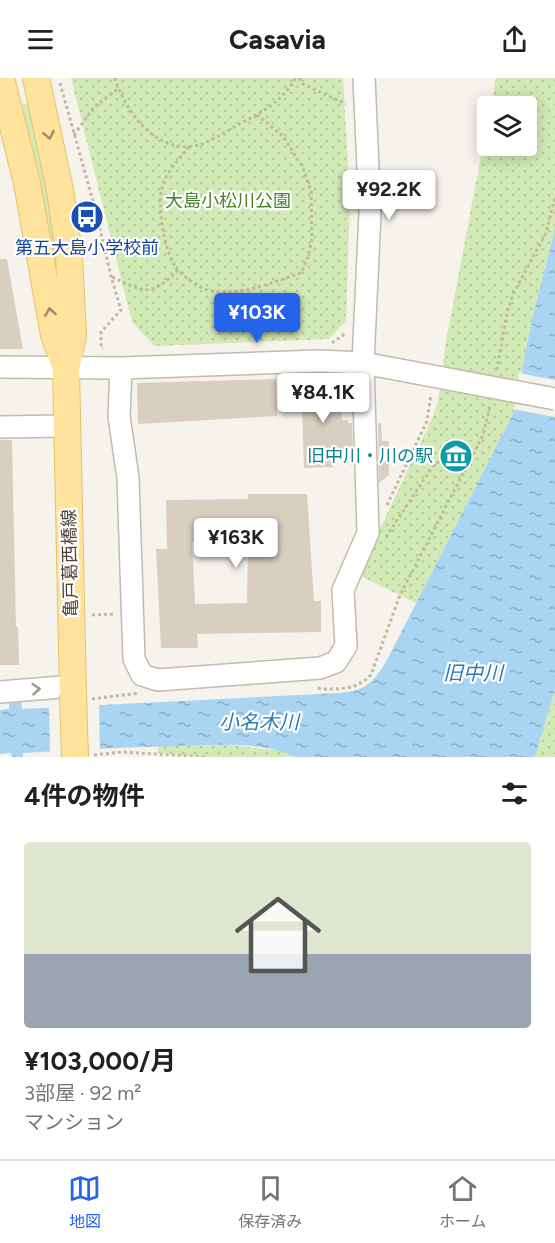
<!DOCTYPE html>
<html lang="ja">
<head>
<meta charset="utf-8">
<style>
	:root { --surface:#fff; --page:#f2f2f2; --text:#202124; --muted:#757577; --line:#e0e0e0; --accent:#2563eb }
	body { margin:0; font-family:Figtree,"Noto Sans JP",sans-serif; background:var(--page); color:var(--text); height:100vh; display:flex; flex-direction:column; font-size:22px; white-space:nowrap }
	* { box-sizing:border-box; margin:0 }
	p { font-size:20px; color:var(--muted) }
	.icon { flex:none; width:33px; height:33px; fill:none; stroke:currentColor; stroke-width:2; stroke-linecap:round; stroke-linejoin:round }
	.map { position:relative; height:679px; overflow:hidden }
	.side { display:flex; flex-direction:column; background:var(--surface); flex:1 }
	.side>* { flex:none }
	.buttons { position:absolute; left:477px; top:18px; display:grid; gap:12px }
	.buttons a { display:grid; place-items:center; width:60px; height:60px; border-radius:6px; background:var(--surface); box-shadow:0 3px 15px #0003; font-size:30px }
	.price { position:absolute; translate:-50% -51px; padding:0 14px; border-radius:6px; background:#fff; color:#222; font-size:20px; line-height:39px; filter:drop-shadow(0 2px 3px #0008) }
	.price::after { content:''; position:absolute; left:50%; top:36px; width:18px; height:14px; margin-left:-9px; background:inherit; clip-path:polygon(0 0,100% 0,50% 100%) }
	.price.active { background:var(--accent); color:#fff }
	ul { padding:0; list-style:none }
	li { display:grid; align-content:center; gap:12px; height:318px; padding:0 24px }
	li span { display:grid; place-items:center; height:186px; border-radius:6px; color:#555 }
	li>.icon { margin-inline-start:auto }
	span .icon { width:108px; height:108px; fill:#fffc; stroke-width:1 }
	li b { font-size:26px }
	h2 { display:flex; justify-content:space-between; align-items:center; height:72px; padding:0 24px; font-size:26px }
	header { display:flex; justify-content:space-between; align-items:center; height:78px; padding:0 24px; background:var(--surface); font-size:27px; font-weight:700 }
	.tabs { display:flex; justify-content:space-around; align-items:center; height:84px; border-top:2px solid var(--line); background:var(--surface); font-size:16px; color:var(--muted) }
	.tabs a { display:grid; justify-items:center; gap:3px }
	.tabs .active { color:var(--accent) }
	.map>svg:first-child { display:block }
	.grass { fill:#d2eab5 }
	.park { fill:url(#park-dots) }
	.water { fill:url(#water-ripples) }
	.pier { fill:#f6f3ec }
	.building { fill:#d8cfc1; fill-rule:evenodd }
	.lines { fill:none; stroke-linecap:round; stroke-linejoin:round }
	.minor-casing { stroke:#c2bbae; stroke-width:24 }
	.major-casing { stroke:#e6c16a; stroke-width:28 }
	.path { stroke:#c4b79f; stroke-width:3; stroke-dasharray:3 3; stroke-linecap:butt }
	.minor { stroke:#fff; stroke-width:21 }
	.major { stroke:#ffe39c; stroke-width:26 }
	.minor-bridge-casing { stroke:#c2bbae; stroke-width:24; stroke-linecap:butt }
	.major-bridge-casing { stroke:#e6c16a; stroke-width:28; stroke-linecap:butt }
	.minor-bridge { stroke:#fff; stroke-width:21 }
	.major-bridge { stroke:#ffe39c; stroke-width:26 }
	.oneway { stroke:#9c8c66 }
	.oneway2 { stroke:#9c9892 }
	.labels { text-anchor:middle; stroke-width:4.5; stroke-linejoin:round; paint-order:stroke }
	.park-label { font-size:18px; fill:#4a7f2a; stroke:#fff }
	.transit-label { font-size:18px; fill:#164399; stroke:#fff }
	.culture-label { font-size:18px; fill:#0d838f; stroke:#fff; text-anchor:end }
	.street-label { font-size:18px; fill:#4b4439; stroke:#fff }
	.water-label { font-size:20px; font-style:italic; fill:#2e7ab2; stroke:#fff }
</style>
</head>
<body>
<header><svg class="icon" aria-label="menu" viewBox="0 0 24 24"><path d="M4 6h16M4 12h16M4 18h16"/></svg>Casavia<svg class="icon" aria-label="share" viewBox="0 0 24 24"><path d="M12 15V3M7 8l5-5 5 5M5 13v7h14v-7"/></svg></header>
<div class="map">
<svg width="555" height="679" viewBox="0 0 555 679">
	<defs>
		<pattern id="park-dots" width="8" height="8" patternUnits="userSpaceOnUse" patternTransform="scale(1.5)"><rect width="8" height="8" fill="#d2eab5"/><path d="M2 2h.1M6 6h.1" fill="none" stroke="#b6ca9c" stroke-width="1.8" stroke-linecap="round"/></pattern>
		<pattern id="water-ripples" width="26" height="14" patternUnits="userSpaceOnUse" patternTransform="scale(1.5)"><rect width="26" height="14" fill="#a9d4f2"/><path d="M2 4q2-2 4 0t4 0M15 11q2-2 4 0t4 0" fill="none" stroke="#8caec5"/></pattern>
	</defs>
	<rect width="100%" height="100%" fill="#f6f3ec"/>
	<path class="grass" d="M33,24l17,72 4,78h-4l-33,-146z"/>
	<path class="park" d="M71,0h272l7,125 -4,118 -17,18 -175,7 -22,-24z
		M496,0h59v151l-22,86 -10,50 -4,37 -103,201 -58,-28 72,-152 8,-21 7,-55 42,-223 1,22h38v-40h-35z
		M555,611v68h-20z
		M231,667l51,6 11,6h-88l-47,-4v-7z"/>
	<path class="water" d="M555,151v460l-20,68h-241c-28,-16 -83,-12 -114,-11 -53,1 -105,4 -157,7v4h-11l-1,-4 -11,1v-44l9,-1v-11h12l1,11 316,-16c27,-2 34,-9 48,-31l133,-260 4,-37 10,-50z"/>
	<path class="pier" d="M519,295l36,7v37l-42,-8 4,-8z
		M99,624l1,50 -50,2 -1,-49z"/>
	<path class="building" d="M0,181h7l16,90h-23z
		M301,300h30l10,22 1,20h6v3h4l1,30 -20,1v13l-29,1z
		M276,301l1,37 -139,8 -1,-41z
		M378,345h3l1,18h7v34l-10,8z
		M0,362h12l4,187h2l1,38h-19z
		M248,416h59l7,107h7v31l-124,2 1,14h-37l-5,-99h11l-1,-49 82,-1zM248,462l-1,63 -52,1 -3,-62z"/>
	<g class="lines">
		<g class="minor-casing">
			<path id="minor" d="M0,289l121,1 198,-7 44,2 80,15
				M121,290l-2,48 9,62 6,181 8,16 16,5 162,-12 16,-6 10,-16 -3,-56 25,-57 -5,-170 7,-150 -6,-135
				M0,349l67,-1
				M0,614l73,-6"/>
		</g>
		<g class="major-casing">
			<path id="major" d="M1,0l26,105 27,152 12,33
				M36,0l24,112 9,65 4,81 -7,32 7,326"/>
		</g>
		<path class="path" d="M115,0c11,36 45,80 87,66 13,-5 25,-13 37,-20 24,-12 43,-23 57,-46
			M299,0l4,6 43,20
			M60,5l36,129 15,64 10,34 -20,22v16h2
			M74,57l20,-28 24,-18
			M189,69c-9,11 -21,23 -26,37 -7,21 1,67 14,85 8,9 22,19 35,22 30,5 61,-9 89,-18l7,-16 4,-18 -1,-48 -8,-23 -20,-32 -26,-21
			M112,199c33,15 38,21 66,-7
			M332,265l14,-10
			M497,292l10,-57 6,-19 33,-61 9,-36
			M387,427l40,-84 4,-26
			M386,459l49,-74 12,-2 19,5
			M92,537l24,-1
			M318,610c5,2 10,1 15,1 18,-1 25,-2 38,-14l29,-80 83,-160 7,-29
			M92,621l47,-6
			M94,677l28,-3 83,5"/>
		<use href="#minor" class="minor"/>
		<use href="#major" class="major"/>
		<g class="minor-bridge-casing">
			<path id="minor-bridge" d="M443,300l112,21"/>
		</g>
		<g class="major-bridge-casing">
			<path id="major-bridge" d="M73,616l2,63"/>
		</g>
		<use href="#minor-bridge" class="minor-bridge"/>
		<use href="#major-bridge" class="major-bridge"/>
	</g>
	<defs><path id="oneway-chevron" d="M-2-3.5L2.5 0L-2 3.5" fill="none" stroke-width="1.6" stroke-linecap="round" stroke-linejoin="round" transform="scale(1.5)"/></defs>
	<g class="oneway">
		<use href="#oneway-chevron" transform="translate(49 57) rotate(78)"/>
		<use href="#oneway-chevron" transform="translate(50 234) rotate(-99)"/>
	</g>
	<use class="oneway2" href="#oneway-chevron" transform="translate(36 611) rotate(-4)"/>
	<defs>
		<g id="bus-disc" transform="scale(1.725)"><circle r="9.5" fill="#1a4fb4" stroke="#fff"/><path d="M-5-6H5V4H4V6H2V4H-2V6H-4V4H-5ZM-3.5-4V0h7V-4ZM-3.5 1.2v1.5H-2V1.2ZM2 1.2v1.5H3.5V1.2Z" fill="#fff"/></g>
		<g id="museum-disc" transform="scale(1.725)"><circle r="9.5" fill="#0f9aa8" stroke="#fff"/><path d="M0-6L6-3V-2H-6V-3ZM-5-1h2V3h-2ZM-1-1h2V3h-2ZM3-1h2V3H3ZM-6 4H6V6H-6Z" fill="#fff"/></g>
	</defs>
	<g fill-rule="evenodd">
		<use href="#bus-disc" x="87" y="139"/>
		<use href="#museum-disc" x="456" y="378"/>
	</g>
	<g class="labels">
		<g class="park-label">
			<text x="228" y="129">大島小松川公園</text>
		</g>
		<g class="transit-label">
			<text x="87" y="176">第五大島小学校前</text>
		</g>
		<g class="culture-label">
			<text x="433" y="384">旧中川・川の駅</text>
		</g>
		<g class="street-label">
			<text transform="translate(70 485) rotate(-91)" y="6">亀戸葛西橋線</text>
		</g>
		<g class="water-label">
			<text x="473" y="602">旧中川</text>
			<text x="259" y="651">小名木川</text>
		</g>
	</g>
</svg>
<div class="buttons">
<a><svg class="icon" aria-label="layers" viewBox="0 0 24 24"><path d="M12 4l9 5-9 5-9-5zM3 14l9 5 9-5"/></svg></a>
</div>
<b class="price" style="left:389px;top:143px">¥92.2K</b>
<b class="price active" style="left:257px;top:266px">¥103K</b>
<b class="price" style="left:323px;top:346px">¥84.1K</b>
<b class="price" style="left:236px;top:491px">¥163K</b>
</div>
<section class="side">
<h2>4件の物件<svg class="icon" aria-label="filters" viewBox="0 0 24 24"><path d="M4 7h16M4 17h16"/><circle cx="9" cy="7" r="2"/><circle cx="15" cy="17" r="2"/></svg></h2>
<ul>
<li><span style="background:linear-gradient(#dfe7d0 60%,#9aa5b1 0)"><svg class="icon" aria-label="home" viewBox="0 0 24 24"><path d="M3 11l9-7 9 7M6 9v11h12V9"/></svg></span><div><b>¥103,000/月</b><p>3部屋 · 92 m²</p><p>マンション</p></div></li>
</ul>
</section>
<nav class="tabs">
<a class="active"><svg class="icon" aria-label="map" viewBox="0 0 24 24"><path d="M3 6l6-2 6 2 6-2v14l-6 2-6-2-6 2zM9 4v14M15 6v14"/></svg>地図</a>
<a><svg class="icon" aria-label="saved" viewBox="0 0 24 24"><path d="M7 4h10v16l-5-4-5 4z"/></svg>保存済み</a>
<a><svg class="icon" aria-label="home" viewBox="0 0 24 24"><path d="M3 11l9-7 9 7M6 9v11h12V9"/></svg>ホーム</a>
</nav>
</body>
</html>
